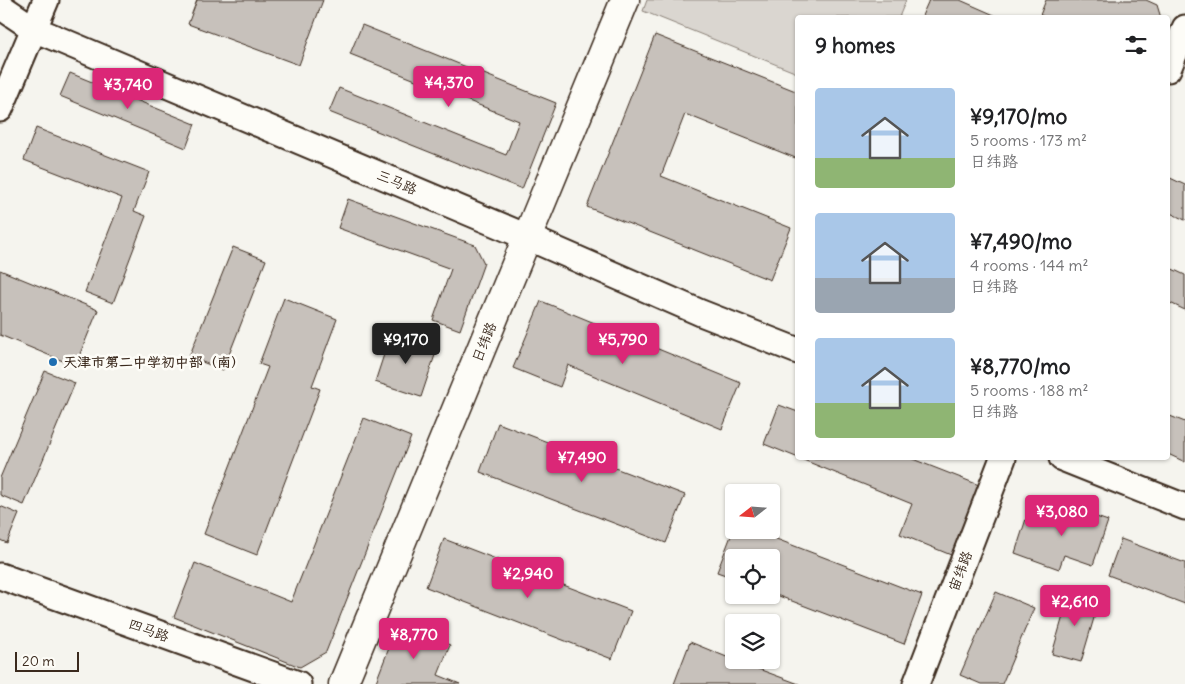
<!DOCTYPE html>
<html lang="en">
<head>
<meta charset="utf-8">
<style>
	:root { --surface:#fff; --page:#f6f6f6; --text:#202124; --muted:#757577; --accent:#db2777 }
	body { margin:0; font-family:Delius,"LXGW WenKai TC",sans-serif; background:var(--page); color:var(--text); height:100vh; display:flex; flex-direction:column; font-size:19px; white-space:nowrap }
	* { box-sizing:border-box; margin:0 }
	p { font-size:16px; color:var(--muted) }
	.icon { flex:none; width:28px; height:28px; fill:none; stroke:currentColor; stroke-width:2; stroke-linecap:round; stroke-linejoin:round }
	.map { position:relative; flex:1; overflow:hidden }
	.sheet { position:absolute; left:795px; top:15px; width:375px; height:445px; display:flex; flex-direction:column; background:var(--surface); border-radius:5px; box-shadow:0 1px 4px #0004 }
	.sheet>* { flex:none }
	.needle { width:32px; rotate:253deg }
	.fabs { position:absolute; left:725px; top:484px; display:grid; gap:10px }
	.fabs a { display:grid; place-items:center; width:55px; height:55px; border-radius:5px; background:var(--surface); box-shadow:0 1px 4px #0004; font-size:25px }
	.scale { position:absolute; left:15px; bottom:12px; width:64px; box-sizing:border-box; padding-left:5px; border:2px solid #3b2a1e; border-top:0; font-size:14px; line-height:18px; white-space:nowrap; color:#3b2a1e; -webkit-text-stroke:4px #fdfcf7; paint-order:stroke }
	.price { position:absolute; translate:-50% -42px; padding:0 11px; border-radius:5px; background:var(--accent); color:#fff; font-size:16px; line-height:32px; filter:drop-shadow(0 1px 2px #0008) }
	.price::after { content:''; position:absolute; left:50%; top:30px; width:15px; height:11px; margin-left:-8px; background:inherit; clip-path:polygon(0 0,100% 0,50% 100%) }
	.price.on { background:#222; color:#fff }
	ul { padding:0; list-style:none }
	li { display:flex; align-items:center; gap:15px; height:125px; padding:0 20px }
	li span { display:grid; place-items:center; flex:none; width:140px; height:100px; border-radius:5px; color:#555 }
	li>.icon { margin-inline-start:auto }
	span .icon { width:60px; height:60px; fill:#fffc; stroke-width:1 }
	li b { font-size:21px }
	h2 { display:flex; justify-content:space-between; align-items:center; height:60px; padding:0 20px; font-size:21px }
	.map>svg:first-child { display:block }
	.green { fill:#dad6d0; stroke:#8a8077 }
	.building { fill:#c7c1bb; stroke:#3b2a1e }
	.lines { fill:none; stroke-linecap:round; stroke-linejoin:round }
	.minor-casing { stroke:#3b2a1e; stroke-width:29 }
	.major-casing { stroke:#3b2a1e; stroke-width:31 }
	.minor { stroke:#fdfcf7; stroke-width:25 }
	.major { stroke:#fdfcf7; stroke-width:28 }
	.poi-dot { fill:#1f6fb2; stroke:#fdfcf7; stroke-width:2 }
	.labels { text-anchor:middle; stroke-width:5; stroke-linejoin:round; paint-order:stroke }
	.street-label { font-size:14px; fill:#3b2a1e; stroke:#fdfcf7 }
	.poi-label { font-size:14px; font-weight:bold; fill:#3b2a1e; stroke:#fdfcf7; text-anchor:start }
</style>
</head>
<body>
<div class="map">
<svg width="1185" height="684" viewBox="0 0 1185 684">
	<rect width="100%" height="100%" fill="#f5f4ee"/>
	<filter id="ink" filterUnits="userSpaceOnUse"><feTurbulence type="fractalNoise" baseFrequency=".02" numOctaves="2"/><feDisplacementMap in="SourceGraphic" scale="10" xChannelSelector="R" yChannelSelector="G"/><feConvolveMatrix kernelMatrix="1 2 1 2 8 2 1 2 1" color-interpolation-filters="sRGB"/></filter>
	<g filter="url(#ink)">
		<path class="green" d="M647,0h259l-7,17 -101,1 -1,55 -154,-62z"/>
		<path class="building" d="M197,0h126l-24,65 -111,-41z
			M929,0h31l41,18h-80z
			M1046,0h100l11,5 4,13h-113l-8,-3z
			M362,25l194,78 -34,86 -193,-77 10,-24 167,67 13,-34 -169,-67z
			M655,35l143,57v67l-113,-45 -24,62 130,52 -21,52 -183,-73z
			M70,73l125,51 -9,24 -126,-52z
			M36,128l113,44 -15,39 12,5 -33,87 -28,-11 37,-94 -98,-38z
			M1168,177l17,8v35l-17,-8z
			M348,199l127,46 9,18 -24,67 -27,-10 18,-51 -113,-41z
			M233,247l33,13 -43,110 -34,-13z
			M1168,267l17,8v35l-17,-8z
			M0,270l98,40 -23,56 -75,-31z
			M284,298l53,21 -25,67 8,3 -63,166 -53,-21 64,-167 -9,-3z
			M541,301l200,82 -19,46 -154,-64 -8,22 -47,-19z
			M391,333l46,16 -16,48 -46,-15z
			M45,371l30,12 -51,122 -24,-10v-17z
			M779,405l19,7v46h112l69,27 -28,70 -51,-21 12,-30 -148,-60z
			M1170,416l15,6v40l-17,-8v-32z
			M364,418l47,19 -85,215 -26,15 -126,-50 21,-54 96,39z
			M498,423l187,72 -19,48 -186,-71z
			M1056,503l52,18 -15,44 -29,-10 -5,14 -44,-16 11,-34 9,3 5,-12 12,4z
			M0,506l19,8 -12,29 -7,-3z
			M734,528v2h19l169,65 -18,49 -133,-51v-35h-37v20l-17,-6z
			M444,539l187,72 -19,48 -186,-72z
			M1121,539l64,24v41l-77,-29z
			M996,592l38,16 -32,76h-21l-21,-9z
			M1070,592l29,9 -18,61 -29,-8z
			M398,625l52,20 -12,30 22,9h-85z
			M690,642l44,18 65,24h-125z"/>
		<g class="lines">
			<g class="minor-casing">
				<path id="minor" d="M0,6l34,23 493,208 174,76 97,38
					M1168,69l17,-41
					M0,109l46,-109
					M1062,458l123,49
					M0,576l298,108
					M916,684l87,-226"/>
			</g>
			<g class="major-casing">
				<path id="major" d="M343,684l282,-684"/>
			</g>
			<use href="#minor" class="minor"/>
			<use href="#major" class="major"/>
		</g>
	</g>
	<circle class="poi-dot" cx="53" cy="362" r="5"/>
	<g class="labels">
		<g class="street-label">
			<text transform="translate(397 182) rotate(23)" y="5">三马路</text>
			<text transform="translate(484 342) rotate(-68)" y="5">日纬路</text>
			<text transform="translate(960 571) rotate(-69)" y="5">宙纬路</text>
			<text transform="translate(149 630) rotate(20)" y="5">四马路</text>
		</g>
		<g class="poi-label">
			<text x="63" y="367">天津市第二中学初中部（南）</text>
		</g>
	</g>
</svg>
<div class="fabs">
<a><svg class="needle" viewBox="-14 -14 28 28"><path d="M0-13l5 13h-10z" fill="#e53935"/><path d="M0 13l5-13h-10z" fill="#757577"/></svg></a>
<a><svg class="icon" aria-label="locate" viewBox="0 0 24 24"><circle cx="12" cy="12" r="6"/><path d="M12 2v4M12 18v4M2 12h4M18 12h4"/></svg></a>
<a><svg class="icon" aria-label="layers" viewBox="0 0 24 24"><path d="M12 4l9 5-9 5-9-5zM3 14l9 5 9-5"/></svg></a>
</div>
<div class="scale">20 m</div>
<b class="price" style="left:449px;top:108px">¥4,370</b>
<b class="price" style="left:128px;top:110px">¥3,740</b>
<b class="price on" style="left:406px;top:365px">¥9,170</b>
<b class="price" style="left:623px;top:365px">¥5,790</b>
<b class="price" style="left:582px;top:483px">¥7,490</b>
<b class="price" style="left:1062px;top:537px">¥3,080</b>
<b class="price" style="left:528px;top:599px">¥2,940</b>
<b class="price" style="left:1075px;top:627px">¥2,610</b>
<b class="price" style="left:414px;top:660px">¥8,770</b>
<section class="sheet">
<h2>9 homes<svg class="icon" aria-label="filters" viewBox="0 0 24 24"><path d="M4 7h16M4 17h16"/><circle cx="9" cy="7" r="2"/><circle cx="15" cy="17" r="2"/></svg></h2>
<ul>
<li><span style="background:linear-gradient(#a9c7e8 70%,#8fb573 0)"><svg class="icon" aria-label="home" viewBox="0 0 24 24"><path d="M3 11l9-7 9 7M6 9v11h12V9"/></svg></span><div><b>¥9,170/mo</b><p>5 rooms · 173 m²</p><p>日纬路</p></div></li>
<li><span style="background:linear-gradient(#a9c7e8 65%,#9aa5b1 0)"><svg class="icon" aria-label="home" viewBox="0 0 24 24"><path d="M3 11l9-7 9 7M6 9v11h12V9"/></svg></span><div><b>¥7,490/mo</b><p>4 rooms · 144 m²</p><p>日纬路</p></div></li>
<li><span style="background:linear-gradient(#a9c7e8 65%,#8fb573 0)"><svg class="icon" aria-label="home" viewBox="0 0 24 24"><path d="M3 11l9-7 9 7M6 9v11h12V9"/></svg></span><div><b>¥8,770/mo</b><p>5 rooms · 188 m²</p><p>日纬路</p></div></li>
</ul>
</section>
</div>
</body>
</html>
